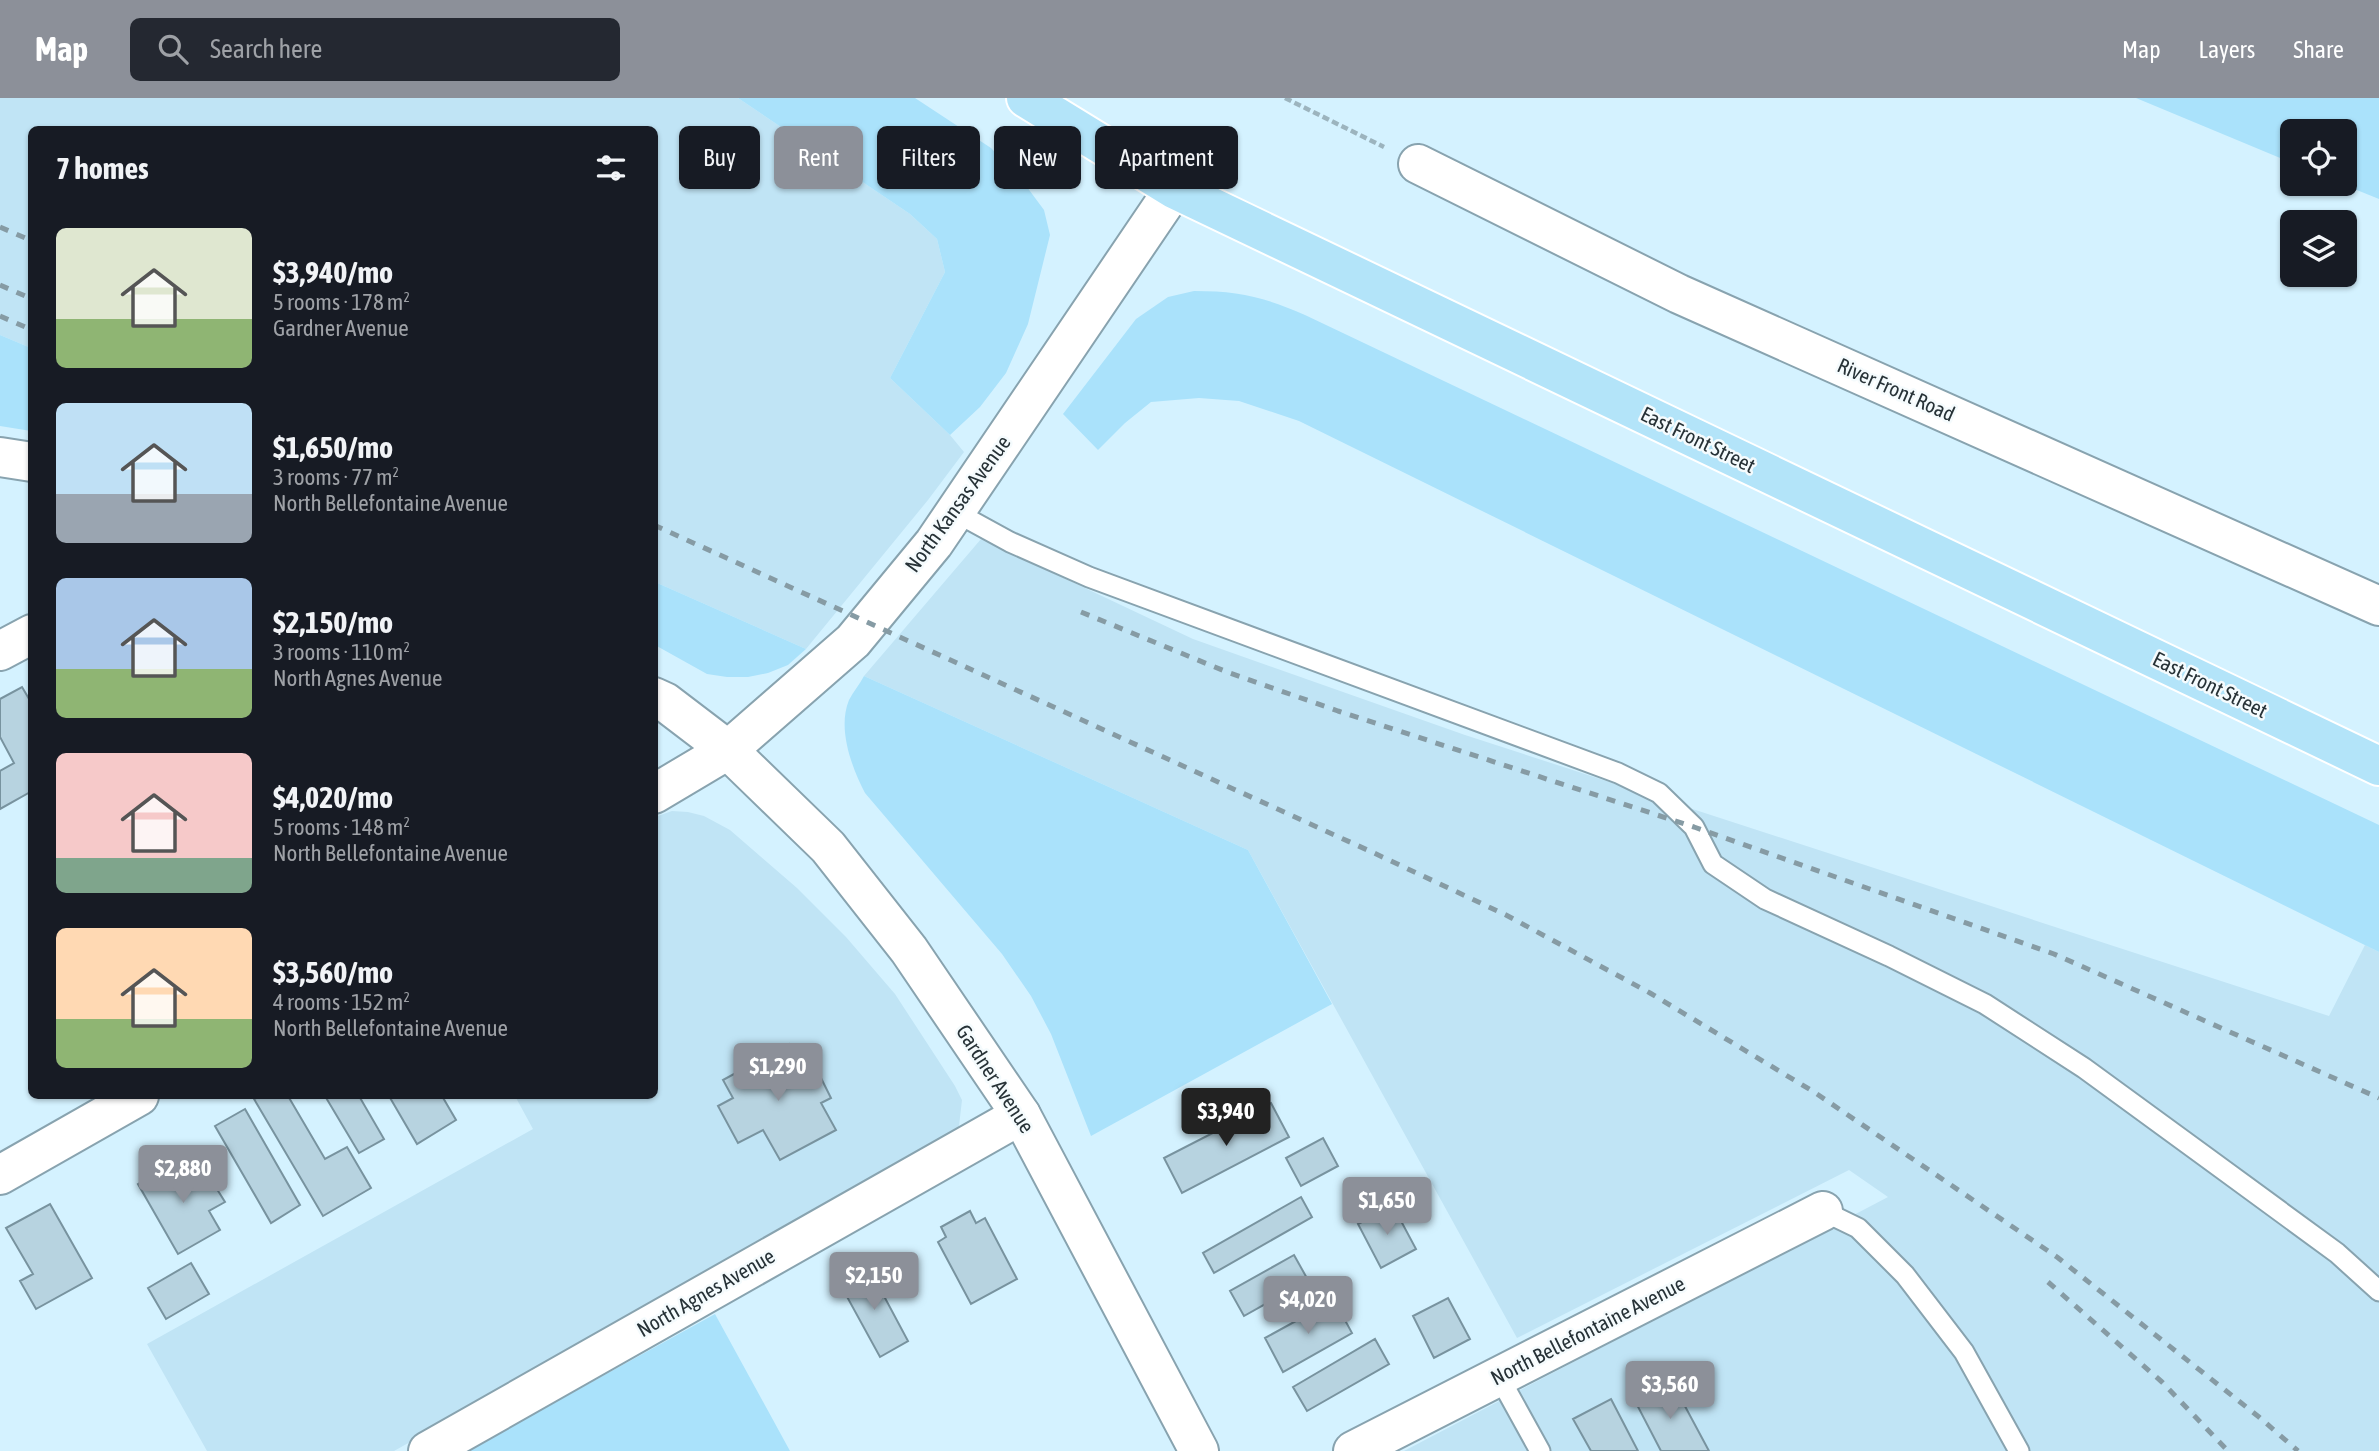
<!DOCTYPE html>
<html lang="en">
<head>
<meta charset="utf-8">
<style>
	:root { --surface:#171b24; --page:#242831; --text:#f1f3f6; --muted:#9ea1a6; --accent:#8c9099 }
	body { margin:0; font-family:"Asap Condensed",sans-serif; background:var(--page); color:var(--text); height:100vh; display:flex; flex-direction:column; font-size:26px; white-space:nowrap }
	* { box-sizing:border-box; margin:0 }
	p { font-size:23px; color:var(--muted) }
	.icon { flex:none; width:38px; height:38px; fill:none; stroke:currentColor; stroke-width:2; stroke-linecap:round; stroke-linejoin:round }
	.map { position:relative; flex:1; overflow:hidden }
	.side { position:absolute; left:28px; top:28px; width:630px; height:973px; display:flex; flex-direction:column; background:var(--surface); border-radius:10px; box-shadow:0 2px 5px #0004 }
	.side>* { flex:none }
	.banner { position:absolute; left:679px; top:28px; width:665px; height:63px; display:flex; gap:14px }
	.tools { position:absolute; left:2280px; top:21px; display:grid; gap:14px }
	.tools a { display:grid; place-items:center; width:77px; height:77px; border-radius:10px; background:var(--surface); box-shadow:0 2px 5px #0004; font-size:35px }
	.price { position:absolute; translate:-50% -60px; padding:0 16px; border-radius:7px; background:var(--accent); color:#fff; font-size:23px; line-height:46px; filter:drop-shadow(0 2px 4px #0008) }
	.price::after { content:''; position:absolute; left:50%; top:42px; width:21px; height:16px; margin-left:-10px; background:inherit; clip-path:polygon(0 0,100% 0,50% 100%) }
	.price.active { background:#222; color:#fff }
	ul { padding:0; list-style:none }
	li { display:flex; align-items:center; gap:21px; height:175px; padding:0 28px }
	li span { display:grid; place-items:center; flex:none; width:196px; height:140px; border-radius:10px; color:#555 }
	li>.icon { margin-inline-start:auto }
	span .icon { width:84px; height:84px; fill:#fffc; stroke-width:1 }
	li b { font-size:30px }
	h2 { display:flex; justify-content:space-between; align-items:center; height:84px; padding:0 28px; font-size:30px }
	.chip { padding:0 24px; border-radius:10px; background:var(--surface); box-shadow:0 2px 5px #0004; font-size:24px; line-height:63px }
	.chip.active { background:var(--accent); color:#fff }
	header { display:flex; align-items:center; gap:42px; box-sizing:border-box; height:98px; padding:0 35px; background:var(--accent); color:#fff }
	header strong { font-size:33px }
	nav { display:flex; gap:38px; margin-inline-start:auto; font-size:24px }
	.search { width:490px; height:63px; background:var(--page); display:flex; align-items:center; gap:18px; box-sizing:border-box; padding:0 24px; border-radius:10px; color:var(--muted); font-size:26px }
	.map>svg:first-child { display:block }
	.built { fill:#c0e4f5 }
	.green { fill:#aae2fb }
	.building { fill:#b7d3e0; stroke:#78939f; stroke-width:2 }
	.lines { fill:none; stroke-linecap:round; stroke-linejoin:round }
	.lane-casing { stroke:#88a3af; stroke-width:23 }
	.street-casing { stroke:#88a3af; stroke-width:42 }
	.secondary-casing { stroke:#88a3af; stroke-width:42 }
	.primary-casing { stroke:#fff; stroke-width:42 }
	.path { stroke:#9cb4be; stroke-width:4.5; stroke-dasharray:7 3.5; stroke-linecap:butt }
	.lane { stroke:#fff; stroke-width:19 }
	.street { stroke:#fff; stroke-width:38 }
	.secondary { stroke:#fff; stroke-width:38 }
	.primary { stroke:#b3e4f9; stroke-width:38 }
	.rail { stroke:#869ba4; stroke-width:5; stroke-dasharray:9 9; stroke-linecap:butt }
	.labels { text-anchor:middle; stroke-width:5; stroke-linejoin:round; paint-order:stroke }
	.street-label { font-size:21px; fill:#273237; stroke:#f5fbfd }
</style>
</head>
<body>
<header>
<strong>Map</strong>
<div class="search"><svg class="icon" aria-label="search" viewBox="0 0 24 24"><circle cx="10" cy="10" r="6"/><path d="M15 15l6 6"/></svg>Search here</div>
<nav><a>Map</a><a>Layers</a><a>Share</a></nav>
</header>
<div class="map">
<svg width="2379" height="1353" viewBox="0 0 2379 1353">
	<rect width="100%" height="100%" fill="#d4f2ff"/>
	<path class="built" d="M0,0h738l172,116 27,25 8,33 -55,106 60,57 14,17 -36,48 -122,149 -151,-67 -1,-452h-622l-1,218 -31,-13z
		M981,441l212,100 272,96 864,281 36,-71 14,7v499h-975l484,-254 -39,-27 -332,168 -269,-488 -384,-174z
		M672,713l16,1 16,4 26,14 67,58 49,49 49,57 60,92 7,14 -3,26 -32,27 -533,298h-187l-60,-107 386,-215 -18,-33h139l1,-279z"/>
	<path class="green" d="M738,0h177l76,50 33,35 20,27 6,25 -22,89 -22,49 -26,34 -30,28 -60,-57 55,-106 -8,-33 -27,-25z
		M2136,0h243v101l-37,-15h3v-53h-53v32z
		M1194,193c45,0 70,6 111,24l1074,510v127l-1080,-531 -60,-20 -40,-3 -48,4 -26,21 -27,27 -35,-36 73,-95 32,-22z
		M0,237l31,13v83l-31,-5z
		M655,484l151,67 -18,16 -20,8 -20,4h-21l-20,-3 -52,-29z
		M864,578l384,174 84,154 -241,132 -40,-102 -20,-38 -29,-42 -137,-161c-13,-25 -28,-64 -16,-93 4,-8 11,-16 15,-24z
		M715,1216l75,137h-323z"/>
	<path class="building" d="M22,589l10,17v87l-32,18v-38l14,-8 -14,-26v-38z
		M789,946l15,29 11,-7 16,32 -10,5 15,27 -56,30 -17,-30 -25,13 -20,-37 15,-8 -10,-18z
		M261,998h27l37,63 22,-12 24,41 -48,28 -69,-117z
		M325,998h34l25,43 -25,14z
		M389,998h53l14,24 -39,24z
		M1271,1005l18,34 -107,56 -18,-35z
		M245,1011l55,96 -29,18 -56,-97z
		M1323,1040l15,28 -37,20 -15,-28z
		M181,1061l16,27 13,-8 15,24 -16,9 11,19 -42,24 -40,-70z
		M1301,1099l11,20 -98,56 -11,-20z
		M50,1106l42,74 -56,31 -16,-28 13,-7 -27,-46z
		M1393,1108l23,43 -35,19 -23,-44z
		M970,1113l6,12 9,-5 32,61 -46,25 -33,-62 8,-5 -5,-10z
		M1294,1157l14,25 -64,36 -14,-25z
		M191,1165l18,31 -43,25 -18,-31z
		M869,1170l39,73 -28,16 -40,-73z
		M1448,1200l22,41 -36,19 -21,-42z
		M1334,1202l18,33 -69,39 -18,-34z
		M1375,1241l14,25 -82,47 -14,-24z
		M1672,1284l37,69h-48l-26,-50z
		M1611,1301l27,52h-47l-18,-32z"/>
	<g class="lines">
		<g class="lane-casing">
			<path id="lane" d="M955,414l55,30 79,35 529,196 41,20 35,34 19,37 52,35 124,57 96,48 99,64 126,92 127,93 42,38
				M1823,1113l35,17 47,47 59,77 55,99
				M1498,1277l42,76"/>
		</g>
		<g class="street-casing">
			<path id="street" d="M1418,66l261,130 700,312
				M0,553l32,-17
				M654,696l74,-44
				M0,1077l139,-79
				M428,1353l593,-336
				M1353,1353l470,-240"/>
		</g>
		<g class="secondary-casing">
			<path id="secondary" d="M0,359l32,5
				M654,599l11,5 63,48 100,97 81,103 112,165 178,336
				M728,652l125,-109 81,-98 240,-354"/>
		</g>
		<g class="primary-casing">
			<path id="primary" d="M1026,0l148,91 1205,577"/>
		</g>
		<path class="path" d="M1285,0l99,49"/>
		<use href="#lane" class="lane"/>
		<use href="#street" class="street"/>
		<use href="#secondary" class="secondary"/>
		<use href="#primary" class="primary"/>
		<path class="rail" d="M0,129l32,14
			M0,187l32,14
			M0,218l32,14
			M654,427l720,328 132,62 144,78 164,99 243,165 202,160 39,34
			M1081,514l146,60 111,39 356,116 360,127 325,144
			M2048,1184l114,100 66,69"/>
	</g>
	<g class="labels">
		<g class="street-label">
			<text transform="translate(1896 292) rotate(24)" y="7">River Front Road</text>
			<text transform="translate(1698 342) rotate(26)" y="7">East Front Street</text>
			<text transform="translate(958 406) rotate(-54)" y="7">North Kansas Avenue</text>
			<text transform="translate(2210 587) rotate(26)" y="7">East Front Street</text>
			<text transform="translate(995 981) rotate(57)" y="7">Gardner Avenue</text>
			<text transform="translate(706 1195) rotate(-30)" y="7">North Agnes Avenue</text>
			<text transform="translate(1588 1233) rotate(-27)" y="7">North Bellefontaine Avenue</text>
		</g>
	</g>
</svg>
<div class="tools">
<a><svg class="icon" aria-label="locate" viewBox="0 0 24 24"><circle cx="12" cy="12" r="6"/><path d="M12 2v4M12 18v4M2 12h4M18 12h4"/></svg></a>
<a><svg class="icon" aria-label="layers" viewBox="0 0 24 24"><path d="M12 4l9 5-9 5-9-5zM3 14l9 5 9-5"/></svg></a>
</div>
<b class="price" style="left:778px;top:1005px">$1,290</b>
<b class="price active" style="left:1226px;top:1050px">$3,940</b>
<b class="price" style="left:183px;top:1107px">$2,880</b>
<b class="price" style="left:1387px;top:1139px">$1,650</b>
<b class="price" style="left:874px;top:1214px">$2,150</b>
<b class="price" style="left:1308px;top:1238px">$4,020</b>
<b class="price" style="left:1670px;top:1323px">$3,560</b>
<div class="banner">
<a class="chip">Buy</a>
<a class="chip active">Rent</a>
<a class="chip">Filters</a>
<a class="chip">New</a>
<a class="chip">Apartment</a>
</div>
<section class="side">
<h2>7 homes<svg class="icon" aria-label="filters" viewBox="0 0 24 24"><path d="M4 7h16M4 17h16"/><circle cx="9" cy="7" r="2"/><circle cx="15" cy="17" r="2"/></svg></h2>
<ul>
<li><span style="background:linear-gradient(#dfe7d0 65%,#8fb573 0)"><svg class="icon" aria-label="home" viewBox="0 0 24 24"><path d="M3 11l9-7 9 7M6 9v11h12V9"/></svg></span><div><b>$3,940/mo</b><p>5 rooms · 178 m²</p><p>Gardner Avenue</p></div></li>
<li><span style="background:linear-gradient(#bfe0f5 65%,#9aa5b1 0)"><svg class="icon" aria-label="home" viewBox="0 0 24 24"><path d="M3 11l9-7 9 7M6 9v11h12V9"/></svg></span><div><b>$1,650/mo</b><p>3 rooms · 77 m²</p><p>North Bellefontaine Avenue</p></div></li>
<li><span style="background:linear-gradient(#a9c7e8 65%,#8fb573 0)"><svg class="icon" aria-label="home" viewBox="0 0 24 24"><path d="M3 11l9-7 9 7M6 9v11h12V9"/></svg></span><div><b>$2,150/mo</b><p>3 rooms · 110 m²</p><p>North Agnes Avenue</p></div></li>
<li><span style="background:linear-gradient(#f6c9c9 75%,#7fa58c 0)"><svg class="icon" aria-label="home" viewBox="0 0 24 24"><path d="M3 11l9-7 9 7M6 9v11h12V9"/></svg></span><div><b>$4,020/mo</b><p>5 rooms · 148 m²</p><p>North Bellefontaine Avenue</p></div></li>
<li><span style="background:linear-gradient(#ffd9b3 65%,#8fb573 0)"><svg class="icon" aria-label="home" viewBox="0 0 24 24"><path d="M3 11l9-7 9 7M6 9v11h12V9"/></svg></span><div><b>$3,560/mo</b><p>4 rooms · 152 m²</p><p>North Bellefontaine Avenue</p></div></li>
</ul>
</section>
</div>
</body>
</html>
